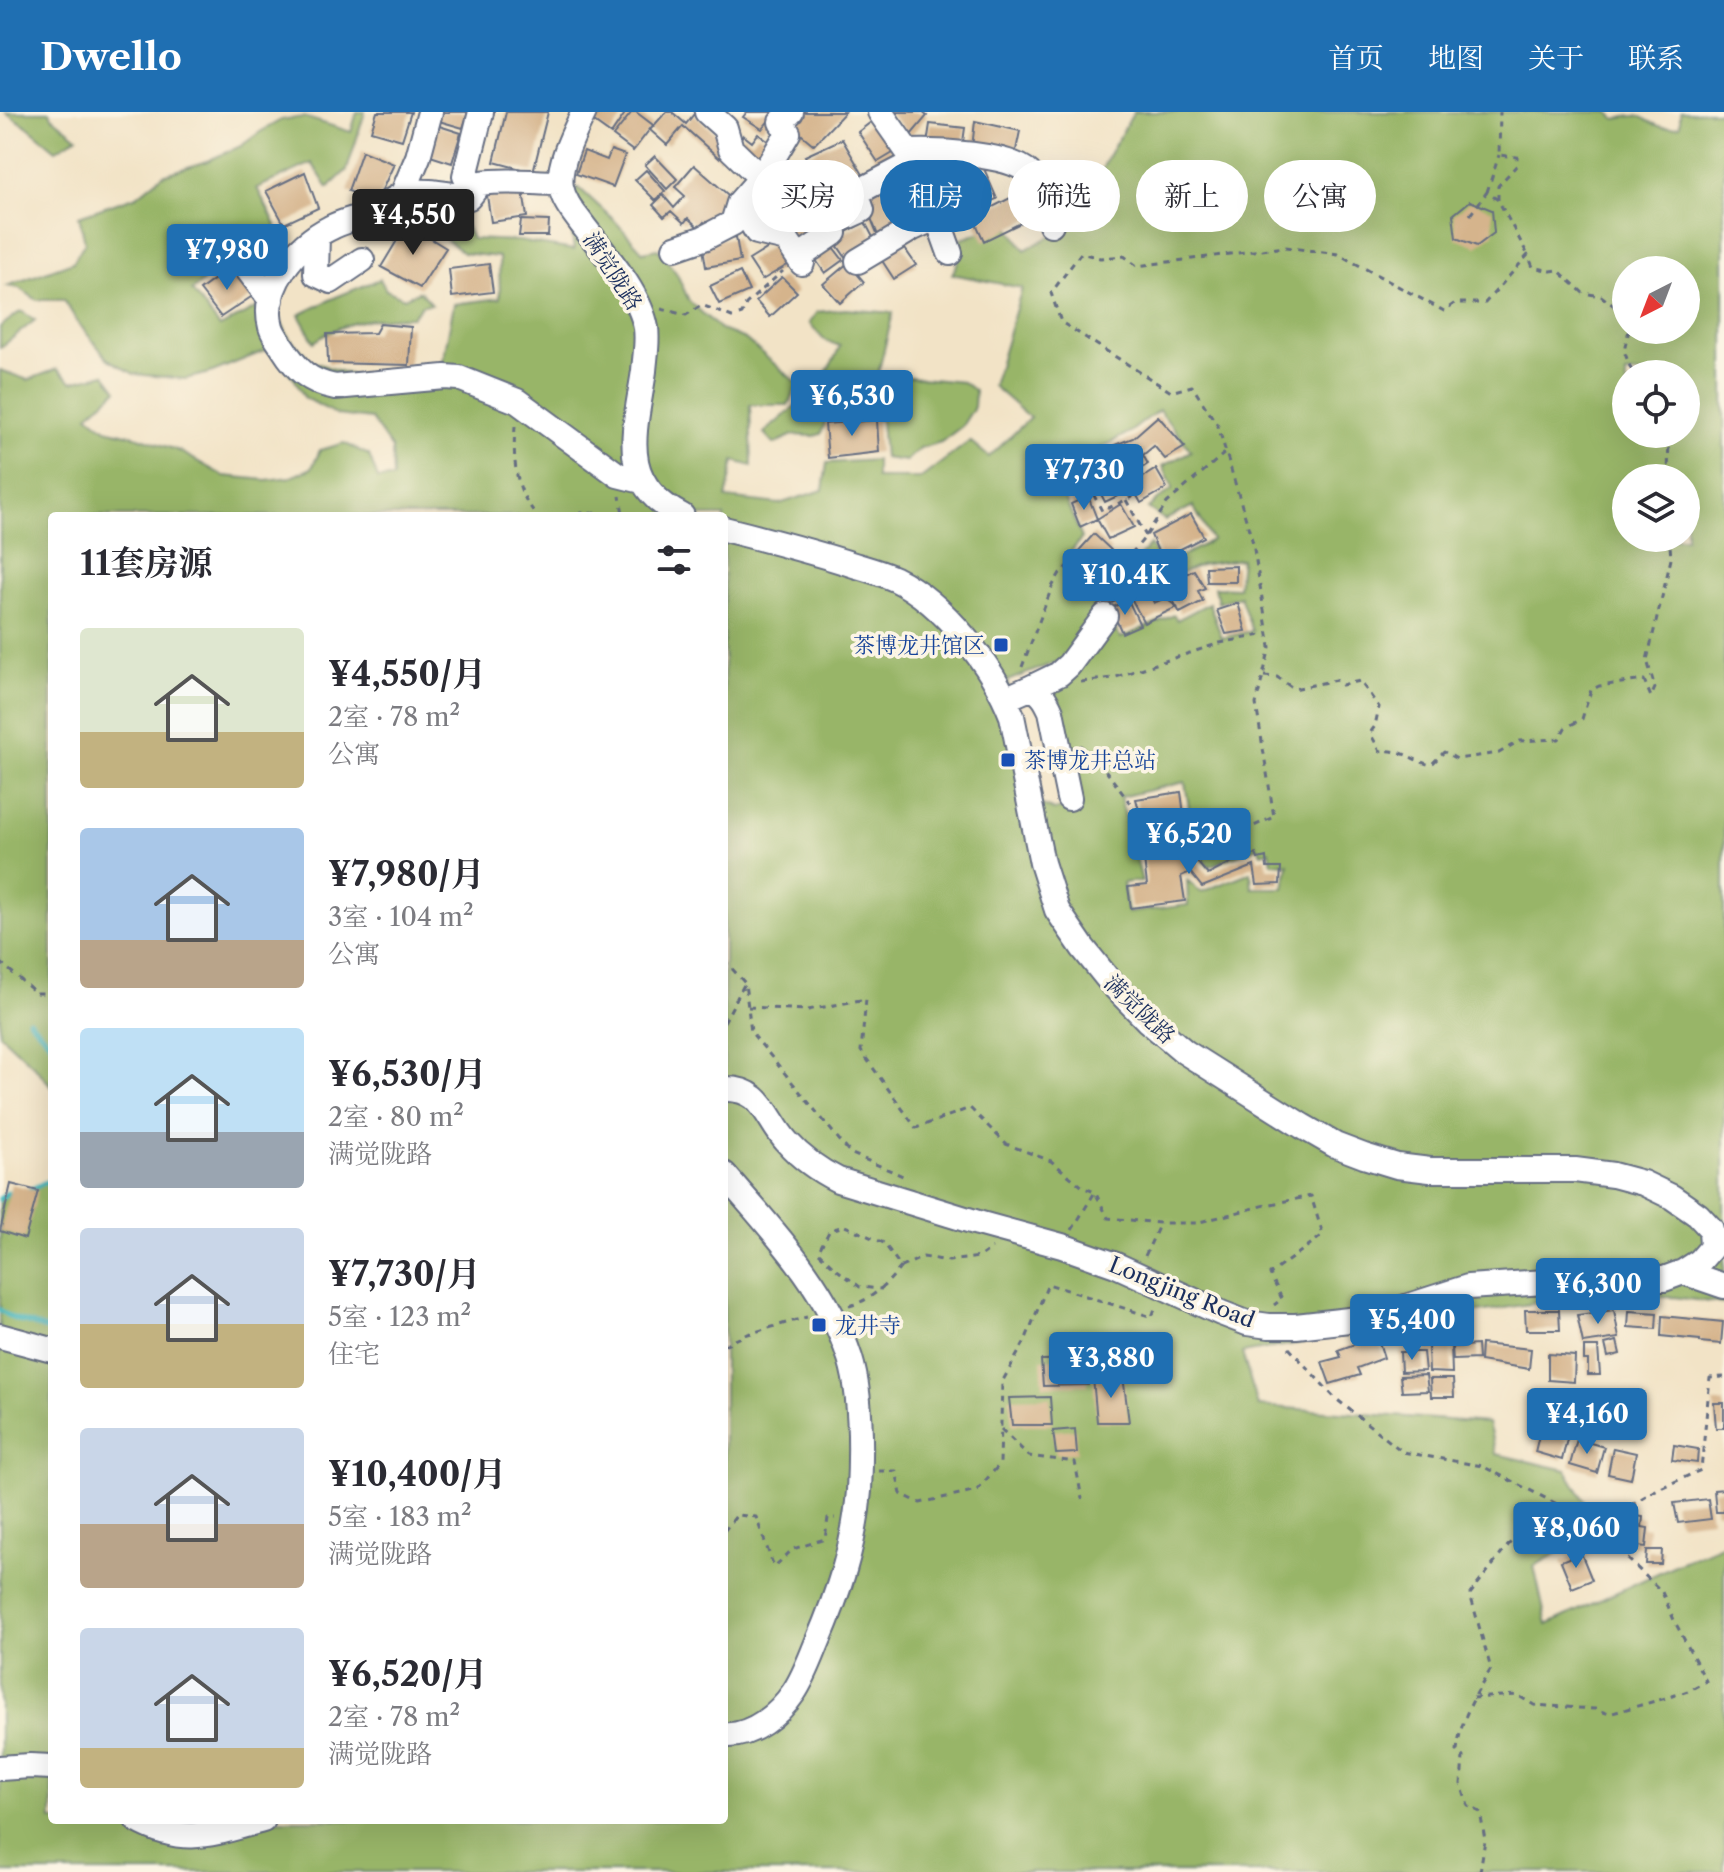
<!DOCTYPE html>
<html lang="zh">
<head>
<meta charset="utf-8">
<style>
	:root { --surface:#fff; --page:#f2f2f3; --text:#2b2b33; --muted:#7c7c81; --accent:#1f6fb2 }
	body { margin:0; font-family:"Libre Caslon Text","Noto Serif SC",serif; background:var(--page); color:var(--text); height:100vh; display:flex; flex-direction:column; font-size:30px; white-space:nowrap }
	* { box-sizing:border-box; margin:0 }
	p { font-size:26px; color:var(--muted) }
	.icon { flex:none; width:44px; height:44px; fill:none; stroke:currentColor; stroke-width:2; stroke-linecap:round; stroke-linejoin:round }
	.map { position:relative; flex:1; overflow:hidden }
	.drawer { position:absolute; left:48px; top:400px; width:680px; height:1312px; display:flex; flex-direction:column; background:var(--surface); border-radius:8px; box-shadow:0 8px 32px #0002 }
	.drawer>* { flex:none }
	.top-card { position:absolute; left:752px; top:48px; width:760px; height:72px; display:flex; gap:16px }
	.needle { width:52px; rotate:222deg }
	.controls { position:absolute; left:1612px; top:144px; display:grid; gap:16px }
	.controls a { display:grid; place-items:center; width:88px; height:88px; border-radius:50%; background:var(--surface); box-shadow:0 8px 32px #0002; font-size:40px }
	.price { position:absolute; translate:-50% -68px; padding:0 18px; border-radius:8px; background:var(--accent); color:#fff; font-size:26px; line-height:52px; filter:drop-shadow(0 2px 4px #0008) }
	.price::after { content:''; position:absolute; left:50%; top:48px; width:24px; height:18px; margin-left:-12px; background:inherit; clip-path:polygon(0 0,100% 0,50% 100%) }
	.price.selected { background:#222; color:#fff }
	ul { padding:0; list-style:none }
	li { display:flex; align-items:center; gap:24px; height:200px; padding:0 32px }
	li span { display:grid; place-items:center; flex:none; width:224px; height:160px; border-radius:8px; color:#555 }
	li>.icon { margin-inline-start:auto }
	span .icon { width:96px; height:96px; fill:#fffc; stroke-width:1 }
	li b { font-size:34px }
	h2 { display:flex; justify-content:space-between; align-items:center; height:96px; padding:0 32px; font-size:34px }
	.tag { padding:0 28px; border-radius:36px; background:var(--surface); box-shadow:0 8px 32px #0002; font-size:28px; line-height:72px }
	.tag.selected { background:var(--accent); color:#fff }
	header { display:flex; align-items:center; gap:48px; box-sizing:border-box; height:112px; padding:0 40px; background:var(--accent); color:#fff }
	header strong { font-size:38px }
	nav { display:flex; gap:44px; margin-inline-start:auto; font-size:28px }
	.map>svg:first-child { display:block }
	.forest { fill:#98b568; stroke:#5a7263; stroke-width:2; fill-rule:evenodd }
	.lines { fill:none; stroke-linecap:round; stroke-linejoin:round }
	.stream { stroke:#47b6bd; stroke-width:5 }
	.building { fill:#d5b48c }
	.minor-casing { stroke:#666e82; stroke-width:28 }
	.path { stroke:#666e82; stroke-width:3; stroke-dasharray:6 6; stroke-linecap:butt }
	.minor { stroke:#fff; stroke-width:24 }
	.transit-dot { fill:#1a4fb4; stroke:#fcf5e5; stroke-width:3 }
	.labels { text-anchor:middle; stroke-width:7; stroke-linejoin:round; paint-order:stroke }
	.street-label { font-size:22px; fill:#1b2f5e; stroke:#fcf5e5 }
	.transit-label { font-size:22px; fill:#164399; stroke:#fcf5e5; text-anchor:start }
</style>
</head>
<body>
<header>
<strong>Dwello</strong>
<nav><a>首页</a><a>地图</a><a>关于</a><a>联系</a></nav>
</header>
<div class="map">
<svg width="1724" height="1760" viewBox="0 0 1724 1760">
	<rect width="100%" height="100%" fill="#fcf5e5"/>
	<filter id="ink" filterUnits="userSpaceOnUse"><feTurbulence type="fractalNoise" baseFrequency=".0125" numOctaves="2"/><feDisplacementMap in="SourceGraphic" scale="16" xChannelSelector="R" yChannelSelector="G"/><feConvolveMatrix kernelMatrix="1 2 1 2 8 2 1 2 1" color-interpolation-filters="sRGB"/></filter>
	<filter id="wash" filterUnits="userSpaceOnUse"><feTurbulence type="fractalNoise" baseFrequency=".006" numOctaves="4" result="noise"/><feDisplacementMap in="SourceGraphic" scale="32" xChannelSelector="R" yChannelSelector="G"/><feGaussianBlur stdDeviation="1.8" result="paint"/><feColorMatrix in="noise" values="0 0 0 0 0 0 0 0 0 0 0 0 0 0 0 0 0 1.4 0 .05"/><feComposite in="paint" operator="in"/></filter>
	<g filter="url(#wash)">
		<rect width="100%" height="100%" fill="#f2e3c6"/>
		<path class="forest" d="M5,0h45l2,5 25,20 -21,13 -28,-23z
			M357,0h8l-18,58 -19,18 -16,-25 -55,25 19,37 -4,35 -17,22 -20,-29 -43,38 28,36 51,-27 18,38 24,24 39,13 89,-4 13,-67 46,-6 -1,-41 -36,-4 -62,-50 13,-4 47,16 11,24 47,2 55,9 -7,-58 12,-4 36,33 28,31 15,-3 19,25 12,27 32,29 24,9 53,45 -10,21h-38l2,61 -18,-5 -8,37 53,6 44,-14 4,-27 49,-3v18h45l49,-37 19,16 41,-39 -37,-32 29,-98 -70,-14 6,-12 -4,-20 52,-19 19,27 38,-20 26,-29 18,-43 27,-46h475l7,7c29,-7 23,-1 43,7 5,2 15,1 21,0v-14h44v1192l-50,-7 -113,2 -107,17 -212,37 16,53 230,17 8,31 70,16 35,59 -67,37 13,59 130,-61 47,-20v328h-1724v-673l7,-6 22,-2 23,-12v641h672v-1304h-672v571l-17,-20 -35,-33v-664l28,10 29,-11 15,13 33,-8 12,16 -29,25 18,14 33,8 40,14 45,25 42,4 25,-3 21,-9 8,-18 24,-7 25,12 9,24 15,-1 -1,-29 -21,-30 -34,-4 -33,-18 -10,-19 -27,-28 -57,23 -25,6 -51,-5 -26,-15 -30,-36 -14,-23h-27l-18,-12 -12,-2 66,-24 12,-20 -6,-26 58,-20 26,-21 44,-14 34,-15 19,-14 21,-12 23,-3 47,15zM1626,158h60v60h-60zM1626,262h60v60h-60zM1159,298l32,41 -28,15 10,22 -25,20 17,12 28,-14 19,34 -49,26 -13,-21 -27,30 9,10h22l46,-20 41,-6 -3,29 -23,-1 3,16 22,-7 12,35 -30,7 -13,-35 -32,17 -3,-5 -53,23 -41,-63v-7l-11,-14 13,-16 -17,-39 14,-8 -5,-10 12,-9 -7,-12 51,-28zM1626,366h60v60h-60zM1062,548l10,19 -8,6 -15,6 26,117 -21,2 -14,-6 -33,-123zM1185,670l11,72 13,12 49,-19 3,6 9,-2 2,12 16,1 -4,24h-32l-1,-16 -50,20 -14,-12 1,25 -60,8 -5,-30 19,-2 -22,-84z
			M380,167l6,11 18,8 16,-7 12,13 -10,1 -10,12c-38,1 -66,2 -98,25l-15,-27 37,-18z
			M846,197l47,4 -15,61 85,8 12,9 -1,16 -12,19 -21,16 -21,6 -14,13 -22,-3 -3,-38 -52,-11 -8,25 -7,2 -21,-1 -19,9 -10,-11c31,-27 60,-47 76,-87l-16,-6 -15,-17 8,-11z
			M21,199l14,9 -35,28v-21z"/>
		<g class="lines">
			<path class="stream" d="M29,908l23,25
				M28,1079l24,-12
				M0,1087l7,-6h7
				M0,1198l12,8 40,13"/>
		</g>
		<g id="blocks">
			<path class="building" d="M377,0h34l-9,28 -31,-9z
				M434,0h34l-5,16 -31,-9z
				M506,0h42l-15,60 -39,-10z
				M595,0h31l-15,22 -21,-15z
				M632,0h4l17,13 -20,26 -20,-15z
				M666,0h6l14,12 8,-10 35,32 -10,12 -36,-32 -16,19 -17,-15z
				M747,0h24l3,2 -12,15 -19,-12z
				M802,0h43l-31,33 -24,-20z
				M888,0h34l5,4 -16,19z
				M875,7l18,34 -15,9 -20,-30z
				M975,9l45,10 -5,24 -43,-7z
				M430,11l31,10 -9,30 -31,-10z
				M930,12l35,4 -3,21 -35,-5z
				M758,22l14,10 -15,22 -23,-17 9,-14 9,7z
				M842,27l23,39 -22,11 8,18 -20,10 -9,-17 21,-11 -10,-18 -13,8 -15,-23z
				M611,38l14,5 -12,32 -37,-13 8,-23 23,9z
				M362,39l32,13 -17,37 -29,-10z
				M655,44l22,23 -10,10 -22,-24z
				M982,52l15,35 -51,19 -13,-34z
				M694,53l41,36 -24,27 -7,-6 -5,6 -11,-10 -4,5 -13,-12 -7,6 -11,-12 10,-10 11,13 11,-12 -10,-9z
				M800,56l15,24 -9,4 17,36 -25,14 -13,-20 -13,6 -21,-35z
				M646,58l19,21 -10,9 -20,-20z
				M305,60l13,36 -34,16 -18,-33z
				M912,61l5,17 -15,7 9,25 -32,16 -17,-42z
				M522,72l5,33 -36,5 -5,-33z
				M1016,83l13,24 -45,22 -11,-24z
				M1470,89l22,9 2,23 -17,13 -21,-8 -3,-23z
				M521,108l28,1 -1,15h-29z
				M865,110l11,21 -30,15 -13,-19z
				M407,112l39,24 -26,40 -39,-21z
				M736,125l4,24 -34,6 -4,-25z
				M778,130l13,21 -29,17 -13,-20z
				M830,131l13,17 -18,13 -12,-17z
				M901,131l15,22 -22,14 -15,-23z
				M848,151l16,19 -24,21 -17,-19z
				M489,152l4,28 -41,5 -3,-28z
				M233,154l21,29 -33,22 -21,-27z
				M740,160l9,19 -30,13 -9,-18z
				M782,165l15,15 -27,25 -14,-16z
				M380,212l31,3 -2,38 -81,-2 -1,-29 48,-1z
				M1158,304l27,31 -20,12 -11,-13 -11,9 5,9 -17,11 -9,-14 -10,5 12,27 -19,9 -20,-39 30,-18 18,-7z
				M877,308l2,32 -51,6 -3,-34z
				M1156,357l11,19 -26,15 -10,-18z
				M1088,384l9,23 -17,8 -9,-23z
				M1121,392l13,23 -26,12 -11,-20z
				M1191,402l13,23 -43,22 -10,-24z
				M1094,422l17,16 -19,21 -17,-16z
				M1101,452l11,21 7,-5 10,14 16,-8 9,17 11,-5 12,9 -33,16 -15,-29 -23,12 -20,-31z
				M1236,454v16h-29l-1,-15z
				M1194,458l11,18 -7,3 5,10 -23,12 -16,-29z
				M1128,488l12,25 -18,8 -11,-25z
				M1238,491l8,28 -20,3 -9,-24z
				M1181,680l6,46 -49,9 -6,-34 7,-3 -3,-11z
				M1176,735l2,7 3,-4 7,11 6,-3 14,17 24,-13 24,-8 2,5 8,-2 1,11h14l-1,16 -23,1 -3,-19 -52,21 -12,-15 -9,4 4,25 -54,7 -3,-21 19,-2 -4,-34z
				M11,1072l27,7 -13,48 -25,-8z
				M1525,1198h34l1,20h-34z
				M1614,1198l5,28 -36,5 -6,-28z
				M1629,1199l28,2 -1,16 -28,-2z
				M1662,1204l61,6 -2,22 -21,-2v-2l-39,-4z
				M1377,1224l7,22 -27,10 3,7 -30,9 -8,-22 19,-5 -3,-7z
				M1617,1229l3,13 -12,3 -3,-13z
				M1481,1232l50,5 -2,20 -49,-8z
				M1451,1233l1,28 -23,-1 -1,-26z
				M1477,1233l1,14 -25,1 -1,-13z
				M1584,1235h14l2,28h-12v-15h-4z
				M1400,1240h23l2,19 -24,1z
				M1548,1242l27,2 -1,26 -26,-2z
				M1087,1247l1,26 -45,1 -2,-26z
				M1426,1263l2,16 -26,1 -2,-16z
				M1123,1264l6,46h-32l-4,-44z
				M1430,1267h23l1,18h-23z
				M1050,1285l2,28h-40l-3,-27z
				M1714,1291h10v25h-8z
				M1075,1317l2,24 -21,1 -3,-23z
				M1540,1319l27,8 -5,21 -27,-8z
				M1577,1327l27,8 -7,26 -27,-8z
				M1674,1333l24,4 -1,14 -25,-3z
				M1613,1336l23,5 -5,26 -23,-5z
				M1724,1377v23h-8l-2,-22z
				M1708,1387l3,20 -33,4 -4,-20z
				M1630,1403l13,2 -1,10 6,1 -2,19 -26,-3 3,-20h6z
				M1647,1438h15l-1,14h-15z
				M1581,1441l11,27 -20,8 -11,-27z"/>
		</g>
	</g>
	<g filter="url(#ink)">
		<use href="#blocks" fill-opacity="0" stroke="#666e82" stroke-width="2"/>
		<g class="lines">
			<g class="minor-casing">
				<path id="minor" d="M584,0c-9,19 -27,53 -23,75 3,15 13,26 21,37 22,29 58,69 64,104 2,14 -1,29 -2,43 -9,61 -28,111 38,145
					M707,0l18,16 6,21 30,29
					M880,0l28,40 29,65 13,36
					M908,40c29,-1 101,1 121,21 9,10 17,38 22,51
					M465,64l16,-64
					M560,71c-27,0 -53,-4 -80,0l-11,14c-21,-2 -41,-8 -61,-4 -12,2 -21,13 -32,18 -15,7 -32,9 -46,17 -33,16 -70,59 -59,99 2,7 8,15 12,21 14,22 26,34 52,39l110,-10 14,1 58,23 101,74 24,6
					M403,81l15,-36 12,-45
					M739,91l18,29 29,7 16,24
					M317,124l-1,38 15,7 31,-21
					M675,136l29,-10 29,-15 6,-20 22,-25 27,-45 -7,-11 10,-10
					M235,141l36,47
					M799,145l35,-24 -3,-9 31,-14 -6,-17 57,-30
					M858,149l55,-33 24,-11
					M724,417c44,11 87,22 130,36 13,4 28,8 41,14 49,24 98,87 117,137l30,147 15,47 26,38 29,36 35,36 38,32 117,74 33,19 29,11 33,10 33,4h145l38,5 30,8 29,14 26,18 13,14 1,18 -12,14 -17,11 -19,7h-73l-123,8 -75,24 -35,8 -62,7h-27l-22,-3 -26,-10 -105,-48 -54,-19 -84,-23 -140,-43c-20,-10 -36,-21 -51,-38 -21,-23 -24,-55 -63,-53
					M1030,576l29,-14 10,-9 36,-49
					M1005,587l25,-11c12,4 16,12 21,23l18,87
					M724,1062c49,57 102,111 126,184 12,38 11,93 9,133 -4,53 -21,103 -42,152 -7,17 -13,34 -23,49 -15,22 -42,45 -70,43
					M1683,1160l41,14
					M0,1224l52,14
					M0,1656l30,-2 22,1
					M137,1708c48,27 77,13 126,0"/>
			</g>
			<path class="path" d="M1487,80l12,-37
				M1498,88v-14l19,-21v-8l-18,-2 1,-43
				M1470,103l17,-23 11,8 30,55
				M661,197l25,6 16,-10 30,12 10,-3 4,-10 37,-33
				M1629,218l-5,21 9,23
				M515,314c-2,32 -1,66 23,90
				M1668,366l1,-44
				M1088,372l14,27 30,-14 -9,-23
				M1126,388l20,36
				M583,404l-2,-3 42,1 -3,-18
				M1116,460l30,-36 21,-33 59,-51
				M1022,555l30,-80 8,-14 11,-10
				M1264,564l13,1 17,12 42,-9 6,5 18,-4 19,26 -4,19 -5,7 10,18c25,-2 30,9 51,14l13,-13 13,7 42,-6 20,-12 40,-2 6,-11 17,-9 9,-29 8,-4 45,-6 7,17 4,-9 -8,-28 24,-101 -1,-14 -4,-7
				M1081,570l32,-4 107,-35 47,-9
				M1080,633l23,22 27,36
				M1187,735l13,-5 20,-1 54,-24 -18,-113 14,-57 -17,-104 -35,-117 -26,-40 -21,6 -110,-70 -10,-29 30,-40 19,5 24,-2 13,10 148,-19 53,7 106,57 11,-8h30l43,-48 5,12 18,4 7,-1 25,23 18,3 25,19
				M724,848l21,23 6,49 99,121 53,23
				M0,850l36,31h16
				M748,895l60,3 58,-11 -5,52 55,77 54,-20 36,36 45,17 33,27 11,4 13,26 52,5h36l70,-18 45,-9 12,39 -53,39 12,25 -8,6
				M724,910l21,-39
				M1072,1118l23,-38
				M1145,1144l15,-33
				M901,1155l22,-10 26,4 30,-4 13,-9
				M849,1194c23,-6 38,-22 52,-39l-17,-24 -39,-17 -15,4 -12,22 18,17 24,18 22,2
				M724,1233l24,-11 59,-17
				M1289,1236l46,50 68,54 79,14 83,42
				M1001,1317l28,27 46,6 7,37
				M879,1359h17l5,23 19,9 57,-13 23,-26 2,-82 23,-41 23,-57 104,33 4,-11
				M724,1419l13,-16 19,2 18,50 19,-18 32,-10 3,-21h7
				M1473,1586l44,-3 17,10 61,4 14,5 57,-16 22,-7 18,-10 -32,-61 -12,-28 -36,-35 -15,-25 6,-19
				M1480,1760l5,-32 -5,-28 -12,-6 -7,-22 2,-27 -6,-6c3,-31 18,-56 34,-82l-21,-75 65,-83 30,-3 52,5 37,-22 47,-21 9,-92 14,-1"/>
			<use href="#minor" class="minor"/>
		</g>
	</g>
	<g class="transit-dot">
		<rect x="993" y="525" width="16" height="16" rx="4"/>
		<rect x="1000" y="640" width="16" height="16" rx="4"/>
		<rect x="811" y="1205" width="16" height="16" rx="4"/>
	</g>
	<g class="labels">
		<g class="street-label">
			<text transform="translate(613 159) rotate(57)" y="8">满觉陇路</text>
			<text transform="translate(1140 897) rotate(44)" y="8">满觉陇路</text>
			<text transform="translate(1182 1180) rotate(22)" y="8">Longjing Road</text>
		</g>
		<g class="transit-label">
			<text x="985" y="541" text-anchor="end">茶博龙井馆区</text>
			<text x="1024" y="656">茶博龙井总站</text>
			<text x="835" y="1221">龙井寺</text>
		</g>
	</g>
</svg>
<div class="controls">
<a><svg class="needle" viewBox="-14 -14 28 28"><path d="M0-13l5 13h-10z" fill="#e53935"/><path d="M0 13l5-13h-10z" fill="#7c7c81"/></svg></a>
<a><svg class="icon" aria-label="locate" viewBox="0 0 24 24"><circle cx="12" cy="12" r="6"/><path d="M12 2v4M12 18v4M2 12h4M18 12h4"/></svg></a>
<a><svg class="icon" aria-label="layers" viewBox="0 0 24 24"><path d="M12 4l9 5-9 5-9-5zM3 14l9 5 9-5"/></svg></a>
</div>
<b class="price selected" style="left:413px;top:145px">¥4,550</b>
<b class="price" style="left:227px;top:180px">¥7,980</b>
<b class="price" style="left:852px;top:326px">¥6,530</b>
<b class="price" style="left:1084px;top:400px">¥7,730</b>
<b class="price" style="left:1125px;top:505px">¥10.4K</b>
<b class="price" style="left:1189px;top:764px">¥6,520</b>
<b class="price" style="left:1598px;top:1214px">¥6,300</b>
<b class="price" style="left:1412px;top:1250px">¥5,400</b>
<b class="price" style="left:1111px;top:1288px">¥3,880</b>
<b class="price" style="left:1587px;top:1344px">¥4,160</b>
<b class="price" style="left:1576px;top:1458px">¥8,060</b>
<div class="top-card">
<a class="tag">买房</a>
<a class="tag selected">租房</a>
<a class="tag">筛选</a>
<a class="tag">新上</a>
<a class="tag">公寓</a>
</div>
<section class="drawer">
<h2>11套房源<svg class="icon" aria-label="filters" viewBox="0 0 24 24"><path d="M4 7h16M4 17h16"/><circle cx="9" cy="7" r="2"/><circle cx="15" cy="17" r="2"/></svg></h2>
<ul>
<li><span style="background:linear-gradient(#dfe7d0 65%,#c2b280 0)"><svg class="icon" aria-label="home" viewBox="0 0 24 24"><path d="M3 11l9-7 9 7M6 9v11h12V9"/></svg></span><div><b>¥4,550/月</b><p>2室 · 78 m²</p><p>公寓</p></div></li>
<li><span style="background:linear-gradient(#a9c7e8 70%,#b9a48a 0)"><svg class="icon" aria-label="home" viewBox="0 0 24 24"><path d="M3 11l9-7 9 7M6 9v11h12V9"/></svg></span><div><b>¥7,980/月</b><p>3室 · 104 m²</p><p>公寓</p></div></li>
<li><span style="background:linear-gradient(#bfe0f5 65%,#9aa5b1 0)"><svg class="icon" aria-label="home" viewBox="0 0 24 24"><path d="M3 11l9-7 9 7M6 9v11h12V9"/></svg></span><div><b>¥6,530/月</b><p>2室 · 80 m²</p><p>满觉陇路</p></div></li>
<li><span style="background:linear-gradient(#c9d6e8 60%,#c2b280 0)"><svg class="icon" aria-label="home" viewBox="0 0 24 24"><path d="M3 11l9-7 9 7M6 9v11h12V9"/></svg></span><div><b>¥7,730/月</b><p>5室 · 123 m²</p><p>住宅</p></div></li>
<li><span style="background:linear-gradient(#c9d6e8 60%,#b9a48a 0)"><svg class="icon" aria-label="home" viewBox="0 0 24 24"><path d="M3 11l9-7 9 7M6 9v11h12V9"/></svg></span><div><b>¥10,400/月</b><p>5室 · 183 m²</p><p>满觉陇路</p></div></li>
<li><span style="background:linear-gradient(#c9d6e8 75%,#c2b280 0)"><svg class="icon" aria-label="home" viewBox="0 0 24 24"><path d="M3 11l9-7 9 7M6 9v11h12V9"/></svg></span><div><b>¥6,520/月</b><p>2室 · 78 m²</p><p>满觉陇路</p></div></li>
</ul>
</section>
</div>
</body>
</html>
